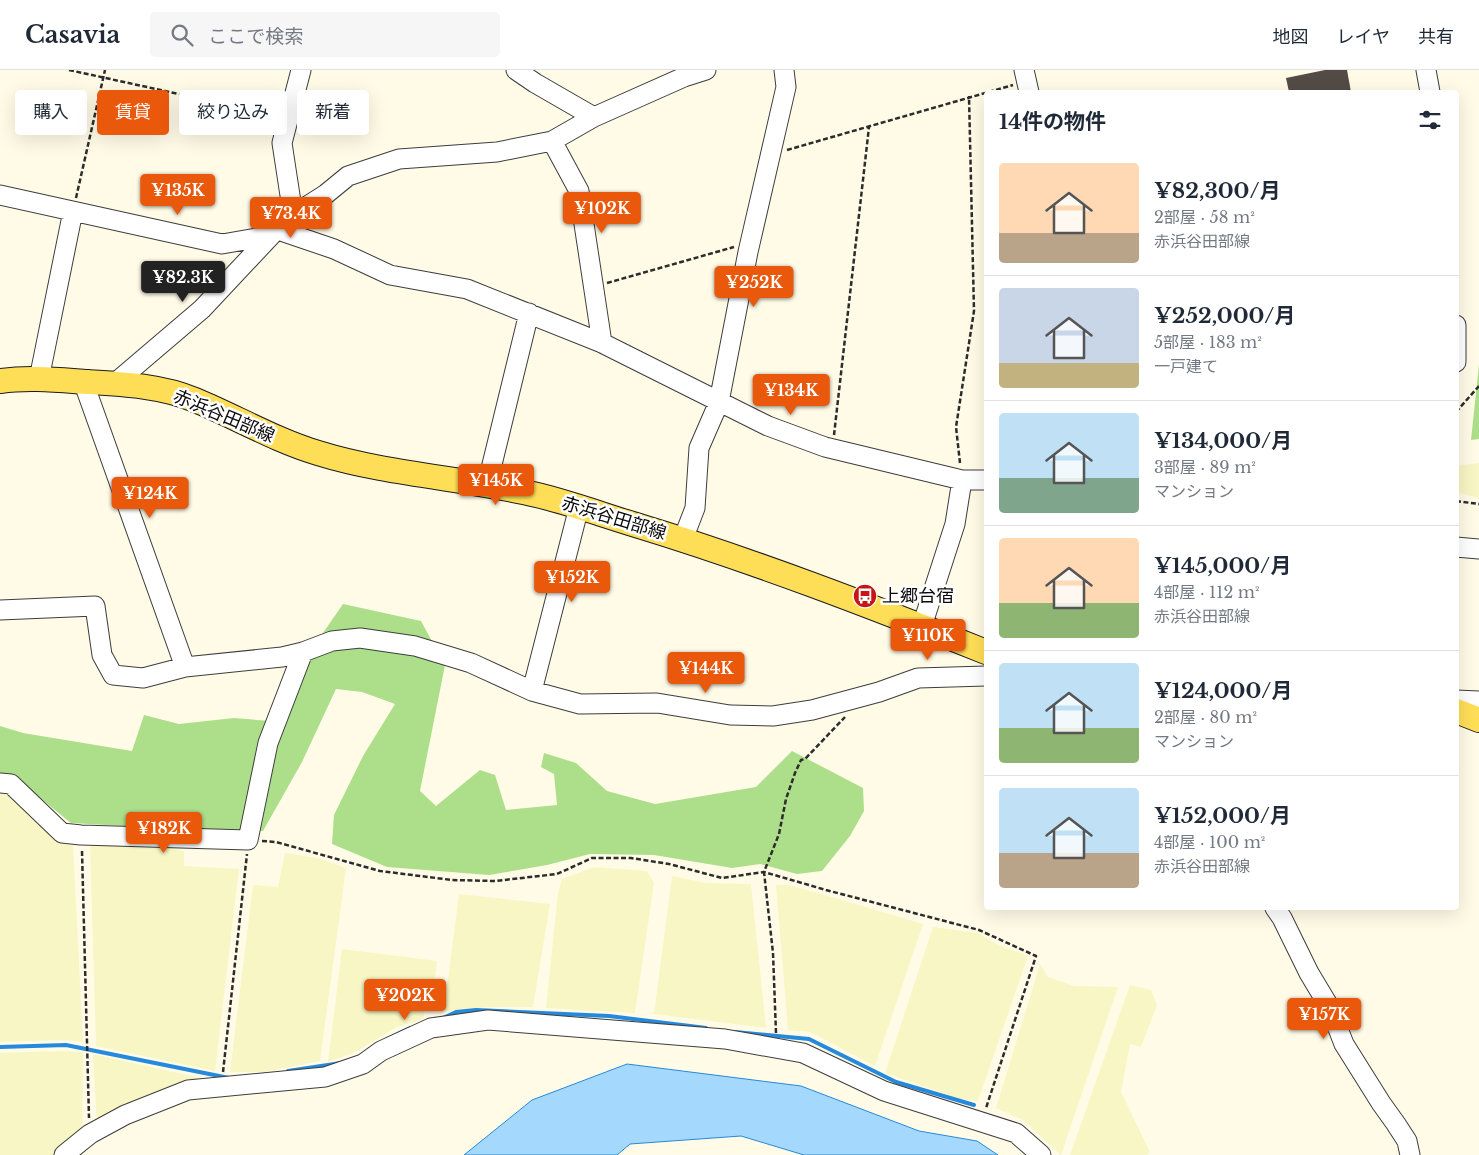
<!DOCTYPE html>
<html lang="ja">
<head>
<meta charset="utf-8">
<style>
	:root { --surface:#fff; --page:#f6f6f7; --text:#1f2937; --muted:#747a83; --line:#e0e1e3; --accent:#ea580c }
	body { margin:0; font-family:"Libre Baskerville","Noto Sans JP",serif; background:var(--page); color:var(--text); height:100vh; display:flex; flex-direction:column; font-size:19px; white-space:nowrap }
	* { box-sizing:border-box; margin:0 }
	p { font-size:16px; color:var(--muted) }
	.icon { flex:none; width:28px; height:28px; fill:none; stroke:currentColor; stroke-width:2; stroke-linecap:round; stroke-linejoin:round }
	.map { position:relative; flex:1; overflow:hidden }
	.sheet { position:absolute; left:984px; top:20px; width:475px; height:820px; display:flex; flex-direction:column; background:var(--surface); border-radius:5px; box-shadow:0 5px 20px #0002 }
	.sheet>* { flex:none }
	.guide { position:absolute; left:15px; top:20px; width:475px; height:45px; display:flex; gap:10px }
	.price { position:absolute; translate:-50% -42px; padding:0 11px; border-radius:5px; background:var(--accent); color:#fff; font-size:16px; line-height:32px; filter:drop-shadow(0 1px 2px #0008) }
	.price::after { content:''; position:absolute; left:50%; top:30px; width:15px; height:11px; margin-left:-8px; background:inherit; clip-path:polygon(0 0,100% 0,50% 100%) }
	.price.on { background:#222; color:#fff }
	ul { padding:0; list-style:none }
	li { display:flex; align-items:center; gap:15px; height:125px; padding:0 15px }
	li+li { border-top:1px solid var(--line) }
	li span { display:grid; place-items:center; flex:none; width:140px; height:100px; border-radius:5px; color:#555 }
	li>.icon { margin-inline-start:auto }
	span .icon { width:60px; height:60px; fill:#fffc; stroke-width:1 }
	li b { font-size:21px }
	h2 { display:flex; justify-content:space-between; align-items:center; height:60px; padding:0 15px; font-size:21px }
	.chip { padding:0 18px; border-radius:5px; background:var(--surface); box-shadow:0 5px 20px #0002; font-size:18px; line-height:45px }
	.chip.on { background:var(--accent); color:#fff }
	header { display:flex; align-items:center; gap:30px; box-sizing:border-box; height:70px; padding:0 25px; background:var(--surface); border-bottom:1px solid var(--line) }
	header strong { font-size:24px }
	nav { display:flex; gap:28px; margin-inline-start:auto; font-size:18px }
	.search { width:350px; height:45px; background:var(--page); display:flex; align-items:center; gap:12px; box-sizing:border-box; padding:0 18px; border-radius:5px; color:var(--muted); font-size:19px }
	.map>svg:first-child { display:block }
	.farmland { fill:#f8f6c4 }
	.forest { fill:#addf8b }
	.water { fill:#a5d8fd; stroke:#258adb }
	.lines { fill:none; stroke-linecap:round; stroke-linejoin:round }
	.stream { stroke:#258adb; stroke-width:4 }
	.building { fill:#534b45 }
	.minor-casing { stroke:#3d3d3d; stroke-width:21 }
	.major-casing { stroke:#1b1b1b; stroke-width:26 }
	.path { stroke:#2c2c2c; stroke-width:2.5; stroke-dasharray:5 2.5; stroke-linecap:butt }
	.minor { stroke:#fff; stroke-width:19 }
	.major { stroke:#ffde57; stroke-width:24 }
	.labels { text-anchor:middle; stroke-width:5; stroke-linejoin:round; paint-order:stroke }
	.street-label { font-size:18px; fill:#0a0a0a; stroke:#fff }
	.poi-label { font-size:18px; fill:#0a0a0a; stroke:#fff; text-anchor:start }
</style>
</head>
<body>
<header>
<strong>Casavia</strong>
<div class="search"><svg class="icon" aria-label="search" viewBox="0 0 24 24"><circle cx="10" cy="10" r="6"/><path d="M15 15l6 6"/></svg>ここで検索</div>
<nav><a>地図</a><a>レイヤ</a><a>共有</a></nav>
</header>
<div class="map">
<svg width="1479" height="1085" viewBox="0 0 1479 1085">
	<rect width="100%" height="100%" fill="#fffbe7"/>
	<path class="farmland" d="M1479,393v35l-23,-6v-26z
		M0,721h9l51,51 13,3 10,197 -20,-2 -63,2z
		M90,774l71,1 23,6v15l55,3 -24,202 -119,-25z
		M285,783l33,5 28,10 -26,193 -56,11h-34l23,-187 25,2z
		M594,797l53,4 7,12 -19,130 -89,-5 12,-115 4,-14z
		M672,806l34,7 45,1 15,144 -112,-14z
		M776,815h12l30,8 105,31 -48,142 -65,-34 -22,-2z
		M459,824l91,10 -17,103h-44l-45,4z
		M933,857l45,6 19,11 31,12 -50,145 -18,-2 -75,-26z
		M342,879l95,12 -5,40h-5l-4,18 -26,8 -44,26 -25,9z
		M1040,894l8,13 26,9 44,1 -57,168 -38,-35 -27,-12z
		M1130,915l21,5 6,15 -16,42 -11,-3 -9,48 29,60 -3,3h-77z
		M60,981l23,1 -1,84 -25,19h-57v-102z
		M93,984l107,24 -66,24 -37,21z"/>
	<path class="forest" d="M1479,294v75l-8,1z
		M343,534l78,17 24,44 -25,126 16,15 44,-36 15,5 11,35 51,-5 -3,-31 -13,-7 3,-14 32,10 31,28 48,13 101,-17 36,-36 71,37 1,23 -14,25 -28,35 -25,3 -37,-10 -28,4 -78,-13 -64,-1 -43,11 -58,10 -102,-8 -55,-23 2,-29 29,-59 32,-52 -33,-12 -26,-3 -34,73 -39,69 -85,-2 -107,-6 -57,-46 -14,-2v-49l23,7 109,18 12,-36 35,9 55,-6 49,4 24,-66z"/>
	<path class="water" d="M627,994l174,22 118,45 58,10 21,14h-194l-63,-19 -111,8 -13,11h-153l68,-55z"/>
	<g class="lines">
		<path class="stream" d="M443,948l13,-6 20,-2 133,6 97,12
			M735,962l74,7 87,43 78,23
			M387,969l23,-11
			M0,977l66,-2 163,33
			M288,1001l53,-8"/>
	</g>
	<path class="building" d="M1325,0h22l4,22h-62l-3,-14z"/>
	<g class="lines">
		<g class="minor-casing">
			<path id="minor" d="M516,0l19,13 59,34
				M1024,0l5,22
				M1426,0l4,22
				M552,71l27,50 23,152
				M0,125l222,49 41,-7 4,3
				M293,145l-11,-72 19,-73
				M279,157l5,5 50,17 56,26 77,14 135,54 166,83 57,21 137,33h24
				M1456,255v37
				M39,309l34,-168
				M83,311l102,286
				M114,314l88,-75 77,-82 14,-12 33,-21 22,-18 51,-17 98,-7 55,-11 42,-24 90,-40 22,-7
				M487,415l42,-172
				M683,469l12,-31 4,-60 20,-46 29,-150 38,-165 -2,-17
				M1456,477l23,2
				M0,540l95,-4 7,49 11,20 30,3 42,-11 97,-10 21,-5 29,-11 28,-3 55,8 56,17 61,28 48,13 77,-1 73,12 43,1 39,-6 67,-18 39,-14 68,-2
				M922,556l33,-102 7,-44
				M532,621l47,-184
				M1456,630l23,1
				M0,713l11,1 51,49 19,2 167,5 20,-97 35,-91
				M1275,838l7,10 27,55 21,35 14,36 37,59 15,21 11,17 3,14
				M64,1085l26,-21 35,-19 63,-25 137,-13 38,-13 18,-13 50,-23 57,-8 237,19 78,14 81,38 132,42 25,22"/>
		</g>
		<g class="major-casing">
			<path id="major" d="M0,311c29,-4 58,-1 88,1 35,2 74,4 107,18 41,17 80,40 123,53 71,22 147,25 219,42 33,8 66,20 99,30 118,36 235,81 350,127
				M1456,641l23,9"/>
		</g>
		<path class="path" d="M69,0l206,45
			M787,80l226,-65
			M76,128l29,-128
			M607,213l127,-36
			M1456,342l23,-26
			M834,365l35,-308
			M960,393l-4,-36 18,-116 -5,-215
			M1456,431l23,3
			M262,771l14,1 104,29 72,9 43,1 62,-7 35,-16h39l38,6 53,14 42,-6 62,18 153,40 57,26 -50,152
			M82,781l7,267
			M776,963l-3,-80 -9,-81 15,-38 7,-35 9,-26 6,-13 4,-1 40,-42
			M223,1002l24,-218"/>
		<use href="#minor" class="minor"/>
		<use href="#major" class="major"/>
	</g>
	<defs>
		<g id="bus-disc" transform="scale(1.25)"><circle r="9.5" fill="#c61515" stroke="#fff"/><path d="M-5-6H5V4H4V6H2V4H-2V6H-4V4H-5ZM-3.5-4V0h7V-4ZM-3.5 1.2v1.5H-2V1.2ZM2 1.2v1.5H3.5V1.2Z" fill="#fff"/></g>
	</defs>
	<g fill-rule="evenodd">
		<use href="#bus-disc" x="865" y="526"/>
	</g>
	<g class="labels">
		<g class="street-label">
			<text transform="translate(224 346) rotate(23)" y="6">赤浜谷田部線</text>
			<text transform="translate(614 448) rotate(17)" y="6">赤浜谷田部線</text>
		</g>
		<g class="poi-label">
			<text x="882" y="532">上郷台宿</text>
		</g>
	</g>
</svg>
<b class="price" style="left:178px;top:146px">¥135K</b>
<b class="price" style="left:602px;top:164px">¥102K</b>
<b class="price" style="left:291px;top:169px">¥73.4K</b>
<b class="price on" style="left:183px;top:233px">¥82.3K</b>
<b class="price" style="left:754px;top:238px">¥252K</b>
<b class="price" style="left:791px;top:346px">¥134K</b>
<b class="price" style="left:496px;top:436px">¥145K</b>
<b class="price" style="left:150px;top:449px">¥124K</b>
<b class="price" style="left:572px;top:533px">¥152K</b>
<b class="price" style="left:928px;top:591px">¥110K</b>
<b class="price" style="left:706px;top:624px">¥144K</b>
<b class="price" style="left:164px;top:784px">¥182K</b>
<b class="price" style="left:405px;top:951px">¥202K</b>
<b class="price" style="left:1324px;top:970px">¥157K</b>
<div class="guide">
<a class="chip">購入</a>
<a class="chip on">賃貸</a>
<a class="chip">絞り込み</a>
<a class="chip">新着</a>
</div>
<section class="sheet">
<h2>14件の物件<svg class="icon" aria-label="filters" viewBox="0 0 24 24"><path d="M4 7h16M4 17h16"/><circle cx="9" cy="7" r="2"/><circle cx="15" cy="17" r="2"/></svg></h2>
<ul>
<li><span style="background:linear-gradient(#ffd9b3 70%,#b9a48a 0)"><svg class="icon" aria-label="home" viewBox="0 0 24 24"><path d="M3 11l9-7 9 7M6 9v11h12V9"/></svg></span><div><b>¥82,300/月</b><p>2部屋 · 58 m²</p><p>赤浜谷田部線</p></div></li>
<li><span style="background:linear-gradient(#c9d6e8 75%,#c2b280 0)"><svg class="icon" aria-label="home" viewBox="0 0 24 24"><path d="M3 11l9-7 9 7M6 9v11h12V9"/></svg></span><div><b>¥252,000/月</b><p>5部屋 · 183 m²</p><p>一戸建て</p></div></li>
<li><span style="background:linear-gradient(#bfe0f5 65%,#7fa58c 0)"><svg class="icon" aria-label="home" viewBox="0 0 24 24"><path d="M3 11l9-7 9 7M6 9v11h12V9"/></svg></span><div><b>¥134,000/月</b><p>3部屋 · 89 m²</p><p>マンション</p></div></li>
<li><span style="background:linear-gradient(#ffd9b3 65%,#8fb573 0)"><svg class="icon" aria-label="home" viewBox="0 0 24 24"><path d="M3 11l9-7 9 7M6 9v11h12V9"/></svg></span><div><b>¥145,000/月</b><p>4部屋 · 112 m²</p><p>赤浜谷田部線</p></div></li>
<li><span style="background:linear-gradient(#bfe0f5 65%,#8fb573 0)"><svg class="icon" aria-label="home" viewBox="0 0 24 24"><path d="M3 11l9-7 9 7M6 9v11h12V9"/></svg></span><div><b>¥124,000/月</b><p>2部屋 · 80 m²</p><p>マンション</p></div></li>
<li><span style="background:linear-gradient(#bfe0f5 65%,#b9a48a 0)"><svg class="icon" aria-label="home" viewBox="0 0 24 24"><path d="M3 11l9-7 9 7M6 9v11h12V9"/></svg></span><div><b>¥152,000/月</b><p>4部屋 · 100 m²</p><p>赤浜谷田部線</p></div></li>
</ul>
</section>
</div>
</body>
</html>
